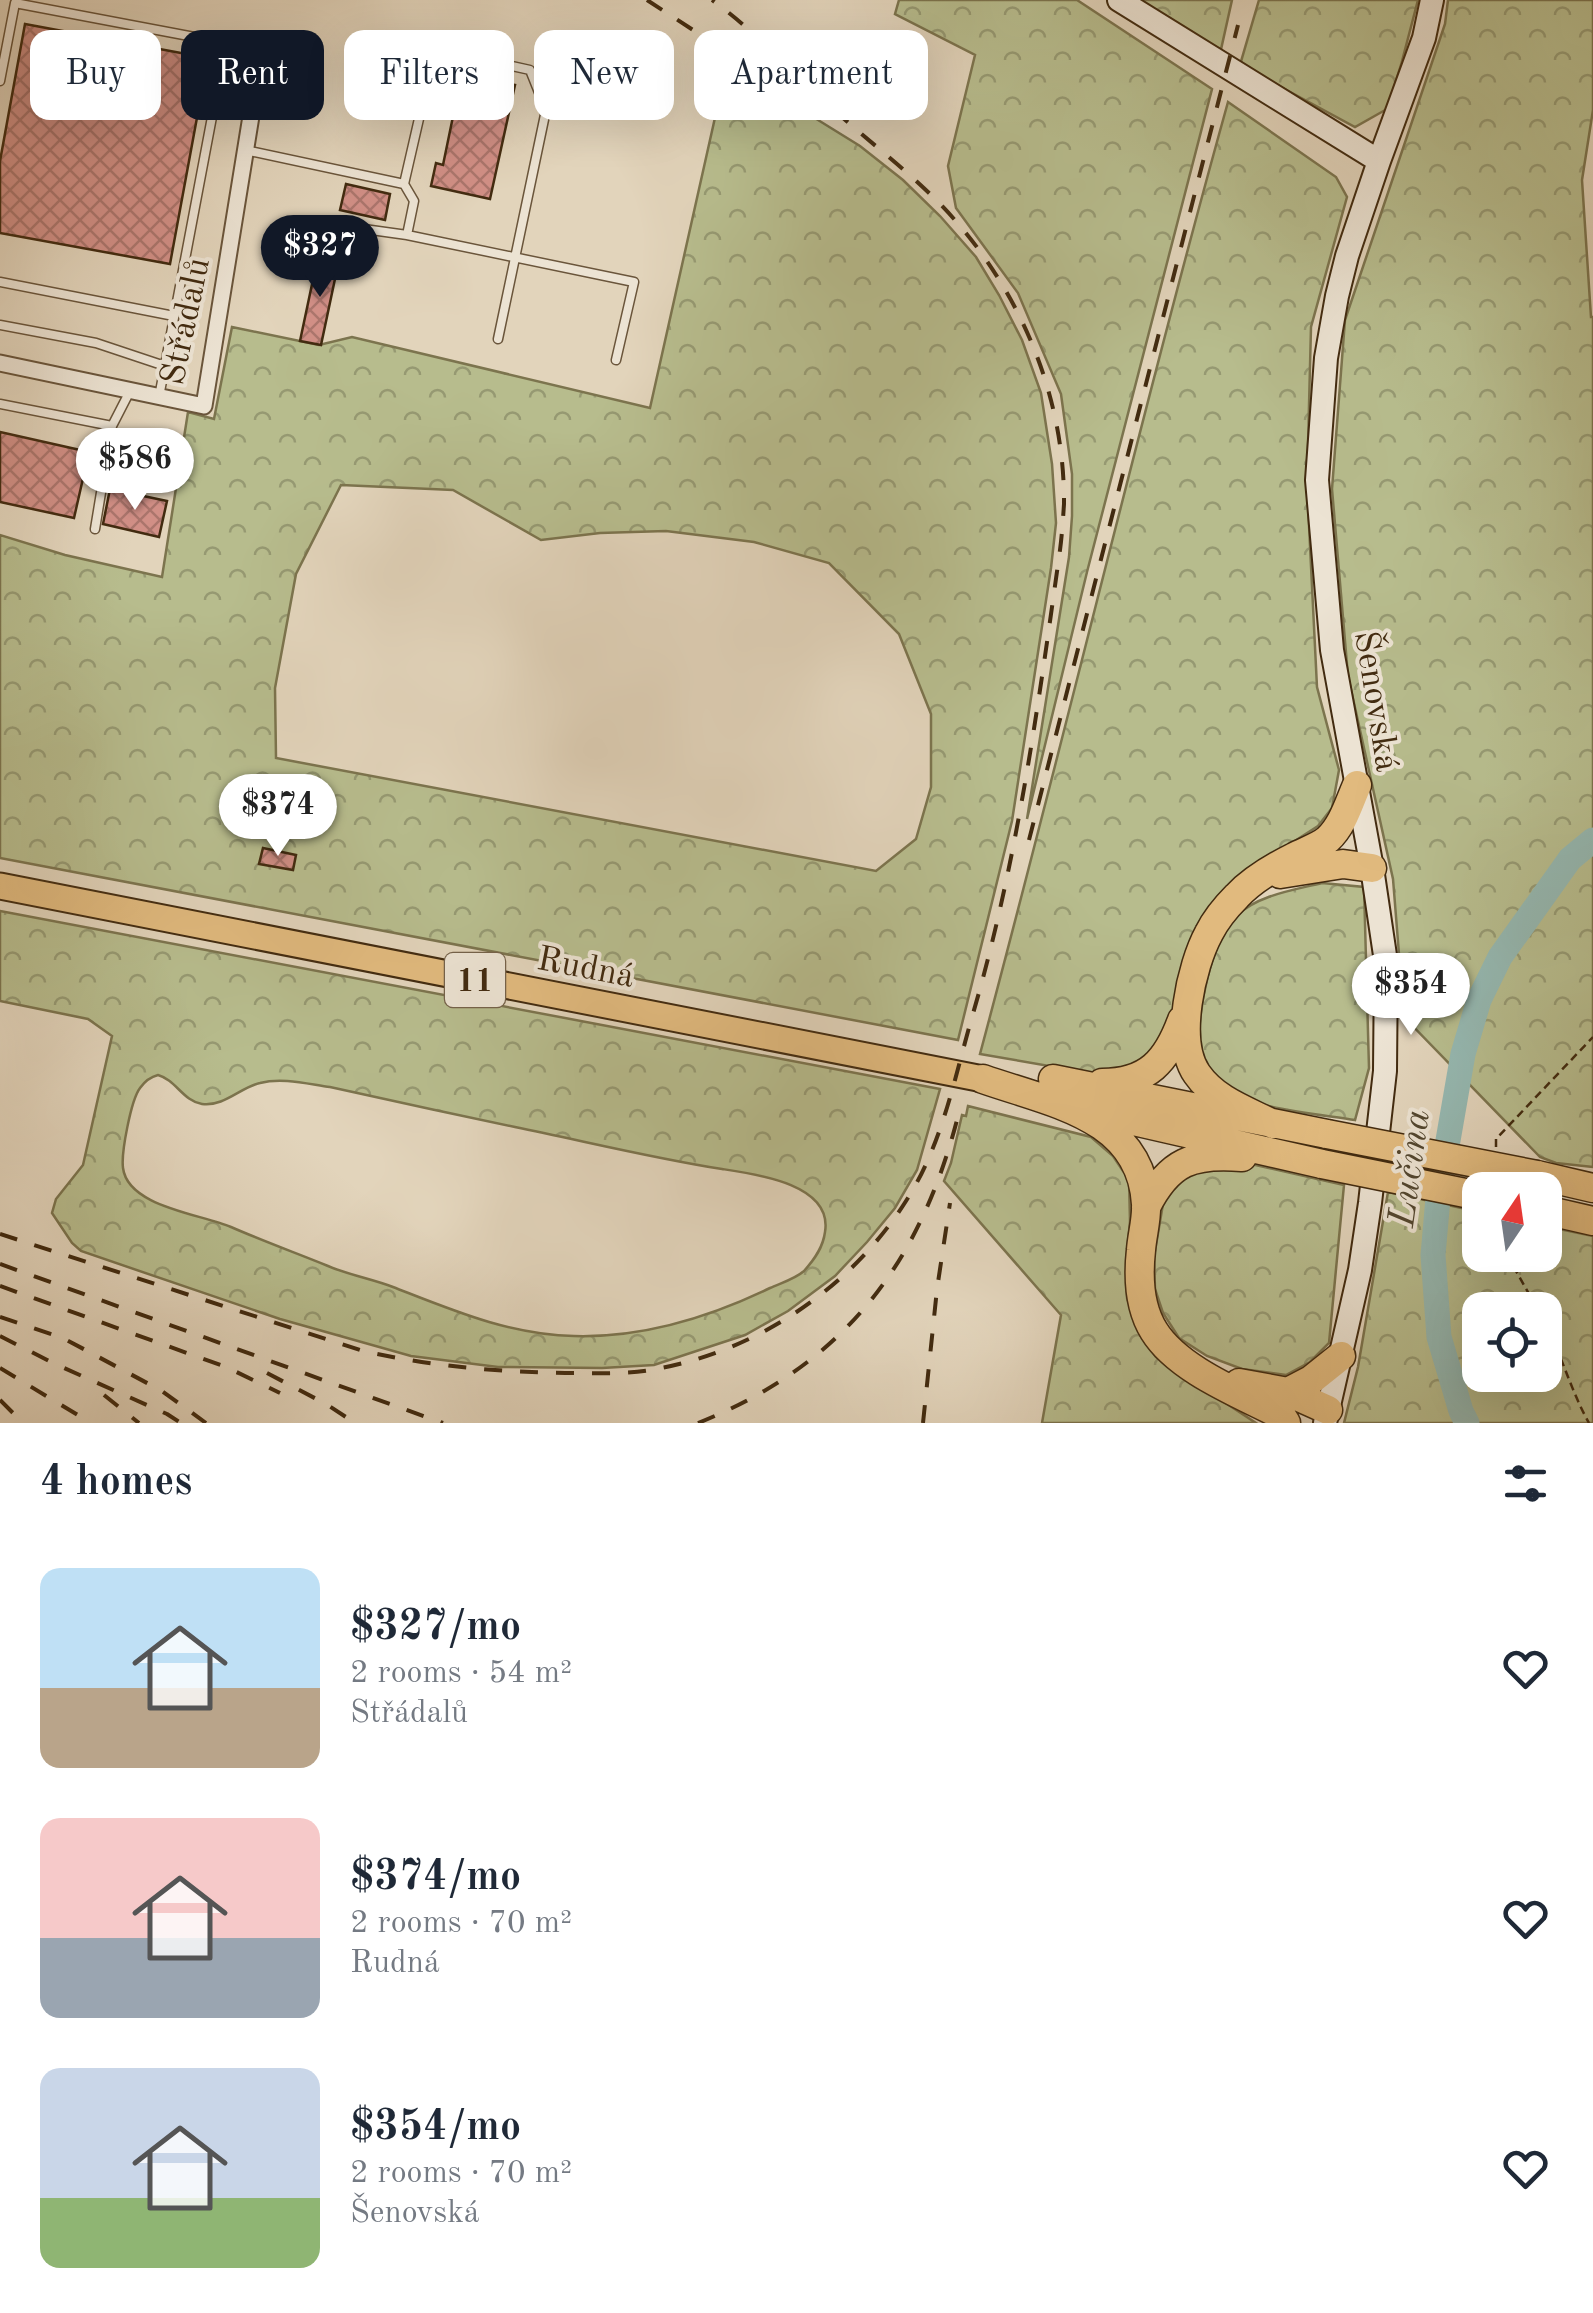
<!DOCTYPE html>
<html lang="en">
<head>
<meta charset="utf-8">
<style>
	:root { --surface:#fff; --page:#f2f2f3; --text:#1f2937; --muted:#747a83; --accent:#111827 }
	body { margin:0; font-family:"Old Standard TT",serif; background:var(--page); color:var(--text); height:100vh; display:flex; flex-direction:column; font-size:38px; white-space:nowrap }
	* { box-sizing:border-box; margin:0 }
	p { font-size:32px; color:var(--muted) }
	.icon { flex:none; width:55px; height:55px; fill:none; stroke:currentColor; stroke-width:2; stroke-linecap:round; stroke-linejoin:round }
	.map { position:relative; height:1423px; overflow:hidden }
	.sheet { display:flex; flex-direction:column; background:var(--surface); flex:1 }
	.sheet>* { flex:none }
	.guide { position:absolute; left:30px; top:30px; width:1000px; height:90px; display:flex; gap:20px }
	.needle { width:65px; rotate:13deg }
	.buttons { position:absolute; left:1462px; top:1172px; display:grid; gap:20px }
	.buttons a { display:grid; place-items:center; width:100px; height:100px; border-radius:20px; background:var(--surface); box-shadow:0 10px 40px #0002; font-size:50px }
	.price { position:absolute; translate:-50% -85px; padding:0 22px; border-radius:35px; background:#fff; color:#222; font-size:32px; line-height:65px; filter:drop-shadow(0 2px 5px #0008) }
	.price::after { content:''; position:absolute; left:50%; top:60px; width:30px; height:22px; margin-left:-15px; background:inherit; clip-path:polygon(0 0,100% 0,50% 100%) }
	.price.on { background:var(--accent); color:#fff }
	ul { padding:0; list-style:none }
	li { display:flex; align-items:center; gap:30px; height:250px; padding:0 40px }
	li span { display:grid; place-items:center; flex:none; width:280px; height:200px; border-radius:20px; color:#555 }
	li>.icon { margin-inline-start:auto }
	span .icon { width:120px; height:120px; fill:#fffc; stroke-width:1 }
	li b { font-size:42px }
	h2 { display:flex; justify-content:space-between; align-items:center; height:120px; padding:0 40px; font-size:42px }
	.tag { padding:0 35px; border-radius:20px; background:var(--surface); box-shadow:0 10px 40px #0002; font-size:35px; line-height:90px }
	.tag.on { background:var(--accent); color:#fff }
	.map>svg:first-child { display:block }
	.forest { fill:url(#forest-crowns); stroke:#7c744e; stroke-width:2.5; fill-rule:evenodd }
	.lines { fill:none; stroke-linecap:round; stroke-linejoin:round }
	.river { stroke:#95b8b1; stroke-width:25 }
	.building { fill:url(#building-cross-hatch); stroke:#422b10; stroke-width:2.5 }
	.lane-casing { stroke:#6a553b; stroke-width:11 }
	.street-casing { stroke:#6a553b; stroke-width:19 }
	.secondary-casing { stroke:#422b10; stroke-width:26 }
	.primary-casing { stroke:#422b10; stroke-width:29 }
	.highway-casing { stroke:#422b10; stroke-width:31 }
	.path { stroke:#422b10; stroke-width:2.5; stroke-dasharray:8 5; stroke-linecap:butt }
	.lane { stroke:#ece3d3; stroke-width:8 }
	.street { stroke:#ece3d3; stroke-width:15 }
	.secondary { stroke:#ece3d3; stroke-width:22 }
	.primary { stroke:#e1ba7e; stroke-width:25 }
	.highway { stroke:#e1ba7e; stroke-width:28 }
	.rail { stroke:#422b10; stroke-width:4; stroke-dasharray:18 18; stroke-linecap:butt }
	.highway-bridge-casing { stroke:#422b10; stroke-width:31; stroke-linecap:butt }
	.highway-bridge { stroke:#e1ba7e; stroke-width:28 }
	.labels { text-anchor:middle; stroke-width:8; stroke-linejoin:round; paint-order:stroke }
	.shield { fill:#ece3d3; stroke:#75624a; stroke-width:2.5 }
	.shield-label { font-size:32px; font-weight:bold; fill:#422b10 }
	.street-label { font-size:35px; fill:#422b10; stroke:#ece3d3 }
	.water-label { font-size:38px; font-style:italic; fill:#534730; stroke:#ece3d3 }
</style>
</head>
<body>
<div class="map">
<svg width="1593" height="1423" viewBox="0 0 1593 1423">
	<defs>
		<pattern id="forest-crowns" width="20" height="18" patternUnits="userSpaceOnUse" patternTransform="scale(2.5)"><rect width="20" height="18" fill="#b7bc8d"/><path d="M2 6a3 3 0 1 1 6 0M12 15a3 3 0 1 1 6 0" fill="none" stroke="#969972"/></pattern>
		<pattern id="building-cross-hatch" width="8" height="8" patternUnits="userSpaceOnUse" patternTransform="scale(2.5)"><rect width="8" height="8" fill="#d18f86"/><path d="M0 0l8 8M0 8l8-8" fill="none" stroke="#ab756c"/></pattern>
	</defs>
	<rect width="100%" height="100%" fill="#e2d4bb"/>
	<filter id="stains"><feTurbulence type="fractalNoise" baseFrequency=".002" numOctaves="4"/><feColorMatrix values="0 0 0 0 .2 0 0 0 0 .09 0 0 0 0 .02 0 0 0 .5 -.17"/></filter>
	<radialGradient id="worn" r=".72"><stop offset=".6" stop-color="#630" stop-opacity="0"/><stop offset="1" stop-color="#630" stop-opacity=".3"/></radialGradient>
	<path class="forest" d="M899,0h178l135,89 -125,483 -60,247 42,-262 3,-41v-42l-11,-80 -43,-101 -62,-85 -8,-42 27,-111 -80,-41z
		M1136,0h96l-12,54z
		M1259,0h159l-17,65 -14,44 -32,18 -115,-62z
		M1448,0h145v110l-11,70 9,137h2v850l-37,-4 -16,-6 -136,-140 -11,-138 -45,-203 -16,-187 13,-169 100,-296z
		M725,73l64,29 71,44 43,34 37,36 36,41 23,38 23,45 19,53 11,71 4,59 -5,45 -39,253 -54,219 -958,-182v-323l65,20 97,22 26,-165 26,7 18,-92 87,18 33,-8 298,71zM341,485l112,5 88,50 59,-7 66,-2 88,11 75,21 70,71 32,80v73l-15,52 -40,32 -600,-113 -1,-70 21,-114z
		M1228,102l108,75 11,20 -36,130 -4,158 10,202 22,83 -7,38 -14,18 -65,42 -56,67 -34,105 -12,21 -50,14 -121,-21c85,-317 160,-636 248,-952z
		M1322,883l42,4 5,181 -14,52c-36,-6 -105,-11 -134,-33 -11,-8 -19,-26 -21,-40 -4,-33 12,-108 36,-131 22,-21 58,-26 86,-33z
		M0,911l940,178 -23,81 -22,38 -28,34 -32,34 -47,35 -43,24 -91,30 -52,3 -104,-1 -87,-11 -131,-37 -199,-68 -9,-8 -20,-30 4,-14 27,-34 29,-129 -24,-17 -88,-18zM158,1075c18,5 25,26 44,29 22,3 39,-17 58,-21 22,-6 48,1 70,4 62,14 123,27 185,40 69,14 137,31 207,42 34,5 111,15 103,63 -2,16 -11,28 -21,39 -9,8 -23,12 -34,17 -60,29 -127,50 -196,48 -64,-1 -122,-26 -181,-49 -21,-8 -44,-12 -65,-21 -32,-13 -65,-25 -97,-39 -30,-13 -103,-20 -108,-59 -2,-15 8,-68 17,-80 5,-7 10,-11 18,-13z
		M968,1106l123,31 22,19 16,24 1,41 -4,42 1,35 13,37 16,22 100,66h-214l19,-108 -117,-134 7,-18 11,-48 4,1z
		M1233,1160l111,25 -15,158 -19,19 -24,13 -44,-6 -35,-13 -28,-18 -16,-25 -8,-24 -1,-32 10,-59 16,-18 19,-11z
		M1388,1192l92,20v43h65v-29l48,10v187h-249l14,-56zM1480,1310h65v65h-65z"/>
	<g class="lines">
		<path class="river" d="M1467,1423l-6,-12 -22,-74 -6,-82 5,-57 25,-144 16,-54 21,-43 70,-98 23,-19"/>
	</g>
	<path class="building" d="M25,24l183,34 -38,206 -170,-31v-72z
		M462,73l53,12 -25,114 -59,-13 5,-23 7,2z
		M346,184l44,10 -5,26 -45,-10z
		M318,256l21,4 -18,85 -21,-4z
		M0,432l89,20 -15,66 -74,-16z
		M110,489l57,12 -8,36 -56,-13z
		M263,848l33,7 -3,15 -34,-6z"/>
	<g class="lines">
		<g class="lane-casing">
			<path id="lane" d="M0,81l15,-78 211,40 -67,354
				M245,150l159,34 31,-135 95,21 16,40 -48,229
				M404,184l10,17 -7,34
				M364,229l43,6 227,47 -18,78
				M0,282l174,34
				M0,325l96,18 69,23
				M0,404l112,22
				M95,529l17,-103 18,-35"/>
		</g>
		<g class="street-casing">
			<path id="street" d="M0,363l204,43 48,-296"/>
		</g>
		<g class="secondary-casing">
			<path id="secondary" d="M1119,0l260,161
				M1325,1423l35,-153 10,-67 15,-132 1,-109 -14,-94 -40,-218 -15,-170 9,-122 11,-62 10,-40 32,-95 45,-123 8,-38"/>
		</g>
		<g class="primary-casing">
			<path id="primary" d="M0,886l983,193"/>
		</g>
		<g class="highway-casing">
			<path id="highway" d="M1280,874l63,-10 29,4
				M983,1079c68,24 158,37 163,125 1,15 -4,31 -5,46 -3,27 -2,57 13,81 24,39 87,63 127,84l5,8
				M1053,1079l274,55
				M1102,1083c46,0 65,-22 80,-63
				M1090,1111l232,53
				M1273,1124c-28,-14 -58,-24 -76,-50 -23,-33 -6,-108 12,-141 7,-14 17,-26 28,-37 15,-16 37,-29 57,-39 11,-6 25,-10 34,-18 15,-14 21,-36 29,-54
				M1537,1175l56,13
				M1146,1207c23,-46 47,-54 96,-50
				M1545,1210l48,11
				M1239,1383l49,9 40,18
				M1288,1392l23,-12 30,-24"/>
		</g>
		<path class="path" d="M1496,1147v-8l97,-102
			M1507,1255l31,55
			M1545,1323c17,33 26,68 44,100"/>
		<use href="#lane" class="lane"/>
		<use href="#street" class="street"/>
		<use href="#secondary" class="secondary"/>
		<use href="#primary" class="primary"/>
		<use href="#highway" class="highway"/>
		<path class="rail" d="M647,0l146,95
			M1029,840l209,-815
			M0,1234l363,117c68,15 133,21 202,22 30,0 61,2 91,-4 101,-18 195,-81 250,-168 36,-56 48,-121 66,-184 45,-153 66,-310 88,-467 2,-15 3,-31 4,-46 1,-117 -52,-232 -136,-312 -31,-30 -66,-56 -97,-85 -40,-37 -75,-75 -119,-107
			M0,1264l443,159
			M0,1286l226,81 54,26
			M0,1317l63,21 99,53 44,32
			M0,1336l55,28 112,50 14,9
			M0,1368l91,55
			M267,1373l59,31 29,19
			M104,1395l35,28
			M0,1400l23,23
			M698,1423c145,-58 222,-158 260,-307
			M923,1423l14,-134 13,-86"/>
		<g class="highway-bridge-casing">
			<path id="highway-bridge" d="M1327,1134l210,41
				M1322,1164l158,32"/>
		</g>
		<use href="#highway-bridge" class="highway-bridge"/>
	</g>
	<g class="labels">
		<rect class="shield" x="445" y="953" width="60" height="54" rx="8"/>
		<g class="shield-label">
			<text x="475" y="991">11</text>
		</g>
		<g class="street-label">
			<text transform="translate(184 321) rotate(-78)" y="12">Střádalů</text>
			<text transform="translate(1378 701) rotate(81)" y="12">Šenovská</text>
			<text transform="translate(586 966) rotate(11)" y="12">Rudná</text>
		</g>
		<g class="water-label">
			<text transform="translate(1408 1168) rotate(-82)" y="13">Lučina</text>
		</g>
	</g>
	<rect width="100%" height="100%" filter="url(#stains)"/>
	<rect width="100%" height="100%" fill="url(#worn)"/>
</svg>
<div class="buttons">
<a><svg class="needle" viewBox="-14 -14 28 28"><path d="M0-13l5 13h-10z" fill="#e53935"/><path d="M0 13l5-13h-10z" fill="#747a83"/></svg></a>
<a><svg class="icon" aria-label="locate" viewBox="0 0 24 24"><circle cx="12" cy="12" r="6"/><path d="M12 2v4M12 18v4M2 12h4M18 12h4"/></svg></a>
</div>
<b class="price on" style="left:320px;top:300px">$327</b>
<b class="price" style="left:135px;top:513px">$586</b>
<b class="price" style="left:278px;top:859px">$374</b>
<b class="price" style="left:1411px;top:1038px">$354</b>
<div class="guide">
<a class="tag">Buy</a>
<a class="tag on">Rent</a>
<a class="tag">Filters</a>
<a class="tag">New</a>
<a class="tag">Apartment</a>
</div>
</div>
<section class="sheet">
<h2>4 homes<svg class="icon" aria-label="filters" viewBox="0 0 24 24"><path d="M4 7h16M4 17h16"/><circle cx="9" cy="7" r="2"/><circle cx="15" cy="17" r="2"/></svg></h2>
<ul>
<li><span style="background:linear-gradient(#bfe0f5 60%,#b9a48a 0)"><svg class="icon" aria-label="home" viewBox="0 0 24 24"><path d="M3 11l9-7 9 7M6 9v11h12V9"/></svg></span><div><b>$327/mo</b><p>2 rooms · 54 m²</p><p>Střádalů</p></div><svg class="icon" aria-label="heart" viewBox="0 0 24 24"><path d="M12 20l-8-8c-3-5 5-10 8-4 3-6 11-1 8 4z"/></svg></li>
<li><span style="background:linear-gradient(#f6c9c9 60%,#9aa5b1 0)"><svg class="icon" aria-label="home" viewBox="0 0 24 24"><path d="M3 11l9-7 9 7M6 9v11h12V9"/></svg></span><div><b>$374/mo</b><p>2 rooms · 70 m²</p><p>Rudná</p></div><svg class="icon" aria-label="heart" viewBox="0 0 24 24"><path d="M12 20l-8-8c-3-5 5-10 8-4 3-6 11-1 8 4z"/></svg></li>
<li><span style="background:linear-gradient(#c9d6e8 65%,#8fb573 0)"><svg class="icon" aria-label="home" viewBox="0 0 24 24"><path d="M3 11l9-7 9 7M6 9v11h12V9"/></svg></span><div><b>$354/mo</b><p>2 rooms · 70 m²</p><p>Šenovská</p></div><svg class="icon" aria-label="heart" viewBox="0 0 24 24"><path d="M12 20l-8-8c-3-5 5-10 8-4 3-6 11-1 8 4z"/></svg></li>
</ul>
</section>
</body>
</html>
